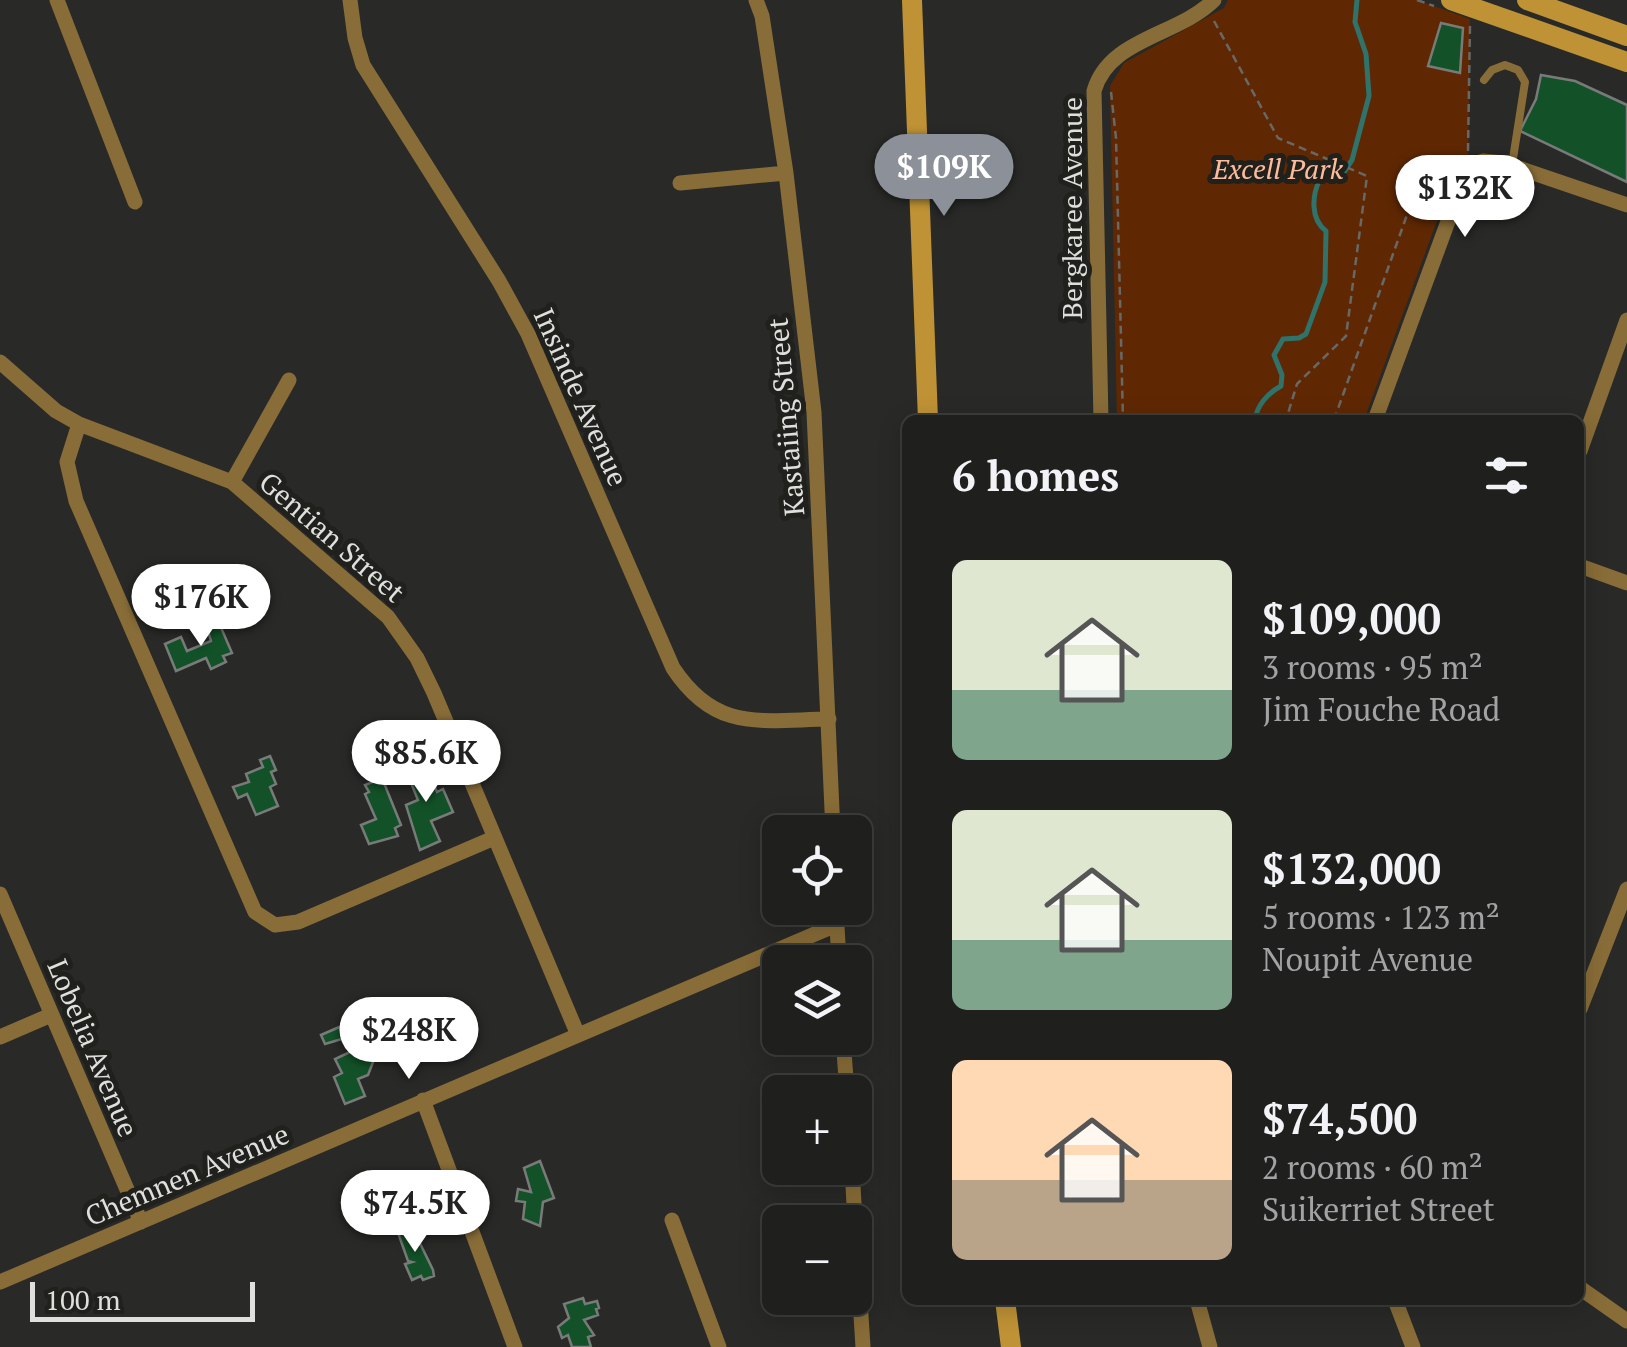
<!DOCTYPE html>
<html lang="en">
<head>
<meta charset="utf-8">
<style>
	:root { --surface:#1f201d; --page:#272826; --text:#f1f3f6; --muted:#a1a3a4; --line:#3c3e3b; --accent:#8c9099 }
	body { margin:0; font-family:"PT Serif",serif; background:var(--page); color:var(--text); height:100vh; display:flex; flex-direction:column; font-size:38px; white-space:nowrap }
	* { box-sizing:border-box; margin:0 }
	p { font-size:32px; color:var(--muted) }
	.icon { flex:none; width:55px; height:55px; fill:none; stroke:currentColor; stroke-width:2; stroke-linecap:round; stroke-linejoin:round }
	.map { position:relative; flex:1; overflow:hidden }
	.sheet { position:absolute; left:902px; top:415px; width:682px; height:890px; display:flex; flex-direction:column; background:var(--surface); border-radius:15px; box-shadow:0 5px 25px #0003,0 0 0 2px var(--line) }
	.sheet>* { flex:none }
	.buttons { position:absolute; left:762px; top:815px; display:grid; gap:20px }
	.buttons a { display:grid; place-items:center; width:110px; height:110px; border-radius:15px; background:var(--surface); box-shadow:0 5px 25px #0003,0 0 0 2px var(--line); font-size:50px }
	.scale { position:absolute; left:30px; bottom:25px; width:225px; box-sizing:border-box; padding-left:10px; border:5px solid #dfdfdd; border-top:0; font-size:28px; line-height:35px; white-space:nowrap; color:#dfdfdd; -webkit-text-stroke:8px #20201d; paint-order:stroke }
	.price { position:absolute; translate:-50% -85px; padding:0 22px; border-radius:35px; background:#fff; color:#222; font-size:32px; line-height:65px; filter:drop-shadow(0 2px 5px #0008) }
	.price::after { content:''; position:absolute; left:50%; top:60px; width:30px; height:22px; margin-left:-15px; background:inherit; clip-path:polygon(0 0,100% 0,50% 100%) }
	.price.current { background:var(--accent); color:#fff }
	ul { padding:0; list-style:none }
	li { display:flex; align-items:center; gap:30px; height:250px; padding:0 50px }
	li span { display:grid; place-items:center; flex:none; width:280px; height:200px; border-radius:15px; color:#555 }
	li>.icon { margin-inline-start:auto }
	span .icon { width:120px; height:120px; fill:#fffc; stroke-width:1 }
	li b { font-size:42px }
	h2 { display:flex; justify-content:space-between; align-items:center; height:120px; padding:0 50px; font-size:42px }
	.map>svg:first-child { display:block }
	.green { fill:#5f2803 }
	.lines { fill:none; stroke-linecap:round; stroke-linejoin:round }
	.stream { stroke:#2f736b; stroke-width:5 }
	.building { fill:#135228; stroke:#787b79; stroke-width:2.5 }
	.path { stroke:#686866; stroke-width:2.5; stroke-dasharray:8 5; stroke-linecap:butt }
	.lane { stroke:#896d38; stroke-width:8 }
	.street { stroke:#896d38; stroke-width:15 }
	.secondary { stroke:#bf9235; stroke-width:20 }
	.labels { text-anchor:middle; stroke-width:10; stroke-linejoin:round; paint-order:stroke }
	.park-label { font-size:28px; font-style:italic; fill:#fdbb9a; stroke:#20201d }
	.street-label { font-size:28px; fill:#dfdfdd; stroke:#20201d }
</style>
</head>
<body>
<div class="map">
<svg width="1627" height="1347" viewBox="0 0 1627 1347">
	<rect width="100%" height="100%" fill="#292a27"/>
	<path class="green" d="M1228,0h189l53,19 -2,148 -26,40 -78,213h-247l-7,-334 14,-23 100,-55z"/>
	<g class="lines">
		<path class="stream" d="M1255,420c2,-15 13,-27 26,-34l1,-11 -8,-20 9,-16 16,-1 7,-4 19,-52 1,-51c-16,-12 -14,-36 -6,-52l22,-4 10,-15 17,-64 -3,-42 -11,-32 2,-22"/>
	</g>
	<path class="building" d="M1441,23l22,5 -3,45 -32,-7z
		M1541,75l34,6 52,24v77l-107,-51 16,-32z
		M216,616l16,37 -9,3 3,6 -15,7 -5,-11 -30,13 -11,-27 16,-7 6,14 24,-10 -5,-17z
		M270,756l6,14 -5,2 5,12 -6,3 8,19 -22,9 -9,-21 -9,4 -5,-11 16,-5 -3,-8 17,-7 -3,-7z
		M424,761l13,31 6,-3 10,23 -22,9 9,20 -20,9 -14,-45 12,-5 -13,-32z
		M382,778l19,47 -6,3 3,8 -29,8 -8,-19 15,-6 -11,-25 4,-2 -4,-7z
		M353,1021l2,5 11,-5 4,20 5,-1 4,7 -6,6 2,4 -7,18 -10,4 7,17 -20,8 -11,-27 8,-4 -7,-14 15,-7 -5,-14 -20,6 -4,-9z
		M540,1161l14,37 -11,4 -3,24 -17,-7 2,-17 -9,-1 2,-12 13,3 -7,-24z
		M411,1225l22,45 1,6 -11,4 -2,-4 -9,4 -7,-16 7,-2 -4,-1 -11,-31z
		M583,1298l2,6 12,-3 2,7 -3,1 2,6 -14,5 10,15 -6,2 3,10h-19l-4,-12 -6,3 -4,-11 11,-9 -5,-14z"/>
	<g class="lines">
		<path class="path" d="M1417,0l17,6
			M1214,21l64,117 89,38 -21,160 -49,48 -11,36
			M1111,92l5,46 7,282
			M1468,151l2,-127
			M1334,420l79,-222 23,7"/>
		<path class="lane" d="M1484,80l8,-10 13,-5 13,5 7,12 -13,83"/>
		<path class="street" d="M57,0l78,202
			M350,0l5,38 8,27 136,216 29,53 145,334c43,65 88,52 156,51
			M756,0l6,16 24,157 28,239 19,420
			M680,183l106,-10
			M0,362l56,49 23,13 153,58 156,135 29,41 17,35 144,342
			M1101,420l-7,-329c15,-53 84,-55 120,-91
			M1375,420l93,-253 15,-6 21,2 123,42
			M79,424l-12,38 9,39 179,411 20,13 23,-3 196,-84
			M1580,451l47,-131
			M232,482l57,-102
			M1580,566l47,17
			M0,894l141,328
			M836,908l3,54
			M1580,1009l47,-120
			M0,1037l51,-22
			M843,1038l4,54
			M423,1100l92,247
			M852,1168l3,54
			M672,1220l47,127
			M855,1223l8,124
			M0,1282l836,-357
			M1580,1288l47,33
			M1197,1300l13,47
			M1395,1300l18,47"/>
		<path class="secondary" d="M912,0l16,420
			M1451,0l176,62
			M1527,0l100,36
			M1005,1300l6,47"/>
	</g>
	<g class="labels">
		<g class="park-label">
			<text x="1278" y="179">Excell Park</text>
		</g>
		<g class="street-label">
			<text transform="translate(1072 208) rotate(-90)" y="10">Bergkaree Avenue</text>
			<text transform="translate(581 397) rotate(66)" y="10">Insinde Avenue</text>
			<text transform="translate(786 417) rotate(-95)" y="10">Kastaiing Street</text>
			<text transform="translate(332 537) rotate(41)" y="10">Gentian Street</text>
			<text transform="translate(93 1048) rotate(67)" y="10">Lobelia Avenue</text>
			<text transform="translate(187 1175) rotate(-23)" y="10">Chemnen Avenue</text>
		</g>
	</g>
</svg>
<div class="buttons">
<a><svg class="icon" aria-label="locate" viewBox="0 0 24 24"><circle cx="12" cy="12" r="6"/><path d="M12 2v4M12 18v4M2 12h4M18 12h4"/></svg></a>
<a><svg class="icon" aria-label="layers" viewBox="0 0 24 24"><path d="M12 4l9 5-9 5-9-5zM3 14l9 5 9-5"/></svg></a>
<a>+</a>
<a>−</a>
</div>
<div class="scale">100 m</div>
<b class="price current" style="left:944px;top:219px">$109K</b>
<b class="price" style="left:1465px;top:240px">$132K</b>
<b class="price" style="left:201px;top:649px">$176K</b>
<b class="price" style="left:426px;top:805px">$85.6K</b>
<b class="price" style="left:409px;top:1082px">$248K</b>
<b class="price" style="left:415px;top:1255px">$74.5K</b>
<section class="sheet">
<h2>6 homes<svg class="icon" aria-label="filters" viewBox="0 0 24 24"><path d="M4 7h16M4 17h16"/><circle cx="9" cy="7" r="2"/><circle cx="15" cy="17" r="2"/></svg></h2>
<ul>
<li><span style="background:linear-gradient(#dfe7d0 65%,#7fa58c 0)"><svg class="icon" aria-label="home" viewBox="0 0 24 24"><path d="M3 11l9-7 9 7M6 9v11h12V9"/></svg></span><div><b>$109,000</b><p>3 rooms · 95 m²</p><p>Jim Fouche Road</p></div></li>
<li><span style="background:linear-gradient(#dfe7d0 65%,#7fa58c 0)"><svg class="icon" aria-label="home" viewBox="0 0 24 24"><path d="M3 11l9-7 9 7M6 9v11h12V9"/></svg></span><div><b>$132,000</b><p>5 rooms · 123 m²</p><p>Noupit Avenue</p></div></li>
<li><span style="background:linear-gradient(#ffd9b3 60%,#b9a48a 0)"><svg class="icon" aria-label="home" viewBox="0 0 24 24"><path d="M3 11l9-7 9 7M6 9v11h12V9"/></svg></span><div><b>$74,500</b><p>2 rooms · 60 m²</p><p>Suikerriet Street</p></div></li>
</ul>
</section>
</div>
</body>
</html>
